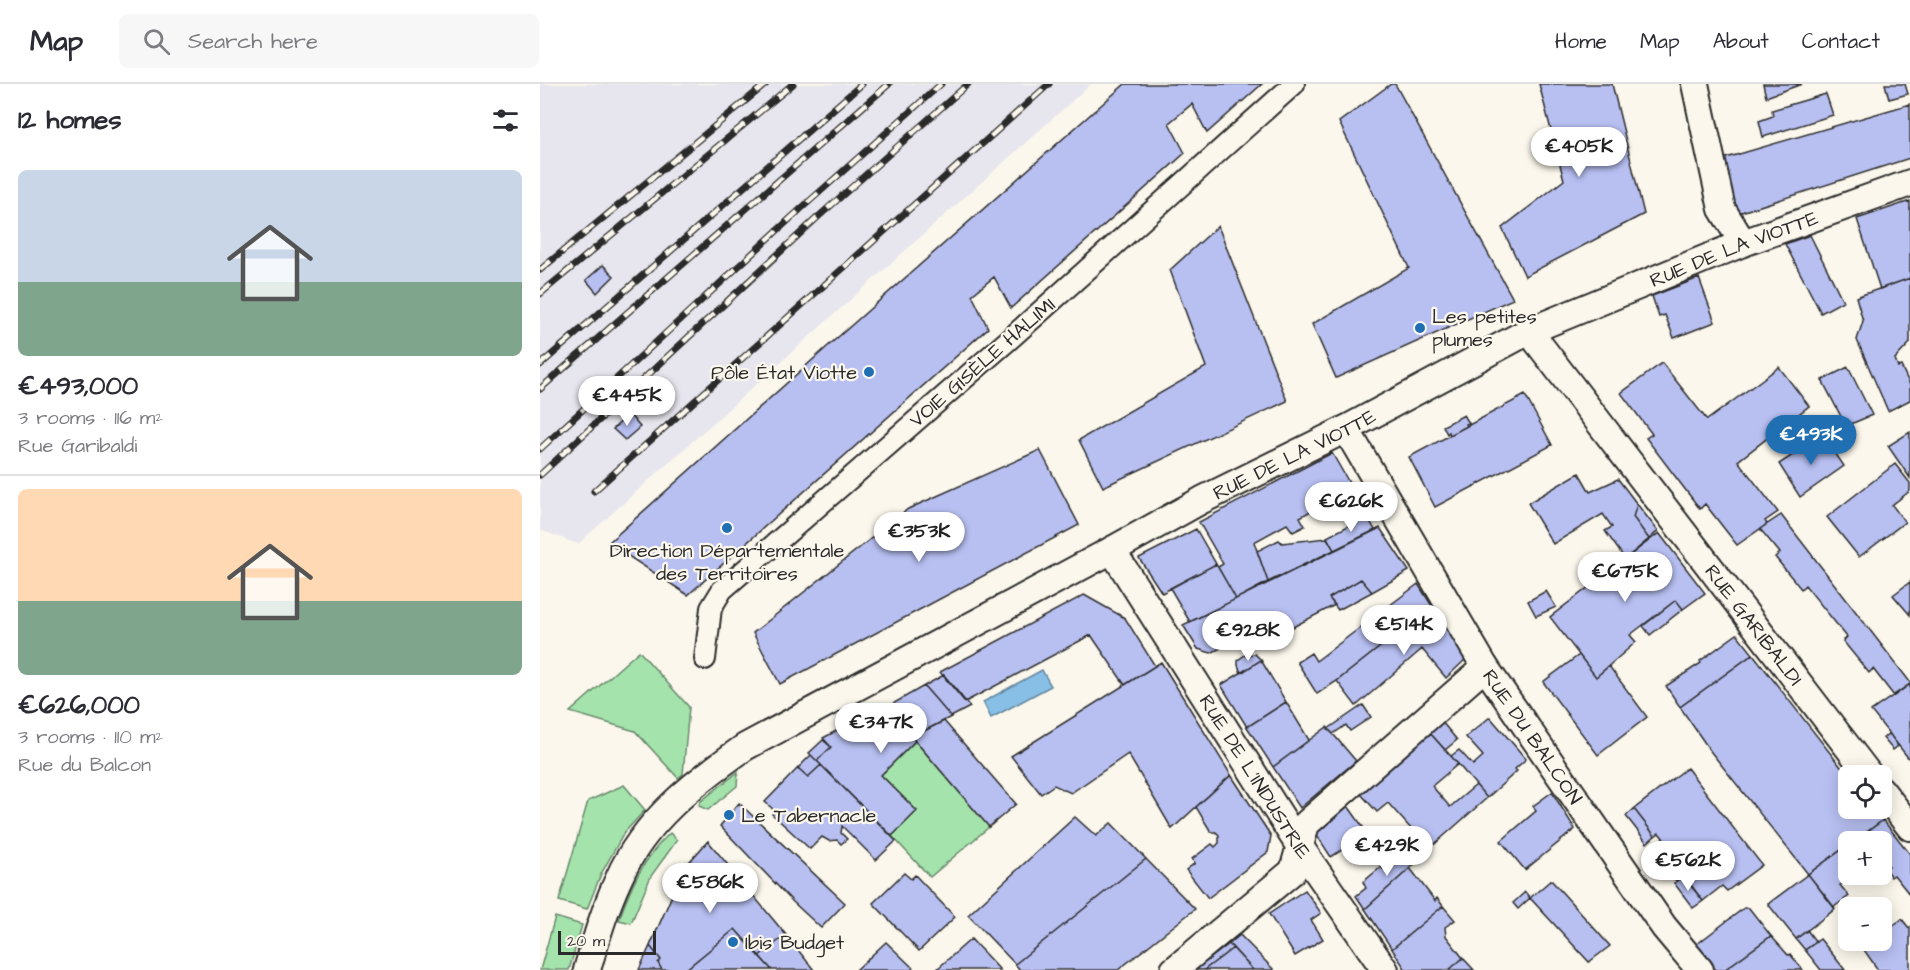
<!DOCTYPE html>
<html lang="en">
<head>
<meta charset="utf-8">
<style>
	:root { --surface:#fff; --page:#f7f7f7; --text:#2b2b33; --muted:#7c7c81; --line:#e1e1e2; --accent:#1f6fb2 }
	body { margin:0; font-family:"Architects Daughter",sans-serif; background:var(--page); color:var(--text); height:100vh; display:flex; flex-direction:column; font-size:22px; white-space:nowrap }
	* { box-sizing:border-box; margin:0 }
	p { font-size:20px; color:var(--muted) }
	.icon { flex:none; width:33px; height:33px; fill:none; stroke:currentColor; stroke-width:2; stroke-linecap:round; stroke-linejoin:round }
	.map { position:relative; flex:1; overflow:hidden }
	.sheet { display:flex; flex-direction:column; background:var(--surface); width:540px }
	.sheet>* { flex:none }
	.controls { position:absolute; left:1298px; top:681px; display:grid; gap:12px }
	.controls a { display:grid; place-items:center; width:54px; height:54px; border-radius:9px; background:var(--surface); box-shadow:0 3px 15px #0003; font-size:30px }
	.scale { position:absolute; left:18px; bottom:15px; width:98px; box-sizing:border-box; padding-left:6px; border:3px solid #2b2b2b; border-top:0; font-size:16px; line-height:21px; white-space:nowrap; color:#2b2b2b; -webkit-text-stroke:4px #fbf7ec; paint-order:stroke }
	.price { position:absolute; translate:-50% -51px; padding:0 14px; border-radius:21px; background:#fff; color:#222; font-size:20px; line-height:39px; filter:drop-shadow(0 2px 3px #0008) }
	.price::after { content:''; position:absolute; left:50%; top:36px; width:18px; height:14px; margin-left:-9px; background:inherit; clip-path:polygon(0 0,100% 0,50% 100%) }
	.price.on { background:var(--accent); color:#fff }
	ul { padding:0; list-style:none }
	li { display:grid; align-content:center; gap:12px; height:318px; padding:0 18px }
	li+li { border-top:2px solid var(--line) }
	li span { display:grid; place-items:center; height:186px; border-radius:9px; color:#555 }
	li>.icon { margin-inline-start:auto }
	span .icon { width:108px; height:108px; fill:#fffc; stroke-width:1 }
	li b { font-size:26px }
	h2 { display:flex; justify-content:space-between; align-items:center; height:72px; padding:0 18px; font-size:26px }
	header { display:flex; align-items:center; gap:36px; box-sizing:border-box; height:84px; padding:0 30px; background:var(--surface); border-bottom:2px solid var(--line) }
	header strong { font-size:28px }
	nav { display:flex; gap:33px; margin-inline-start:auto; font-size:21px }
	.search { width:420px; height:54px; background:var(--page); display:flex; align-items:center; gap:15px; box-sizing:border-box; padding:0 21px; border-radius:9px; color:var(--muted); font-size:22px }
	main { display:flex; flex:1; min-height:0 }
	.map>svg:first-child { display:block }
	.built { fill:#e7e6ee }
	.green { fill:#a4e4ac; stroke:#68886c; stroke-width:1.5 }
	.water { fill:#87bfe6; stroke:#62849b; stroke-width:1.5 }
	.building { fill:#b8c0f2; stroke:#2b2b2b; stroke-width:1.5 }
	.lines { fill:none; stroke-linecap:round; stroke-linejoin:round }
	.pedestrian-casing { stroke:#2b2b2b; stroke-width:24 }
	.minor-casing { stroke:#2b2b2b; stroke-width:30 }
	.pedestrian { stroke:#fbf7ec; stroke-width:20 }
	.minor { stroke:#fbf7ec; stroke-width:26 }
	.rail-casing { stroke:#2b2b2b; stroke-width:7 }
	.rail { stroke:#fbf7ec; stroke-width:4.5; stroke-dasharray:14; stroke-linecap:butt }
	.poi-dot { fill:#1f6fb2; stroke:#fbf7ec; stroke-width:2 }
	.labels { text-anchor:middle; stroke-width:4.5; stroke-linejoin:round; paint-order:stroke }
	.street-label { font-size:20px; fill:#2b2b2b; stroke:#fbf7ec }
	.poi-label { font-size:20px; fill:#2b2b2b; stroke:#fbf7ec; text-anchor:start }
</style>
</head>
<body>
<header>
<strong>Map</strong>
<div class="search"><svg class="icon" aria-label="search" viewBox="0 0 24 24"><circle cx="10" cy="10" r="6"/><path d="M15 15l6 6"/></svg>Search here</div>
<nav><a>Home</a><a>Map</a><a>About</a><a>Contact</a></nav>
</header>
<main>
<section class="sheet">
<h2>12 homes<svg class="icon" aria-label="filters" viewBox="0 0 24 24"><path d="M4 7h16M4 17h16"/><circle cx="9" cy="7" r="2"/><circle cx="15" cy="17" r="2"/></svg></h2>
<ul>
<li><span style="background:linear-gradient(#c9d6e8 60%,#7fa58c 0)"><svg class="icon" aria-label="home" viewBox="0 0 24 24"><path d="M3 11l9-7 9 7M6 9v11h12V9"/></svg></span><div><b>€493,000</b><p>3 rooms · 116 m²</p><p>Rue Garibaldi</p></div></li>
<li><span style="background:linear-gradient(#ffd9b3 60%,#7fa58c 0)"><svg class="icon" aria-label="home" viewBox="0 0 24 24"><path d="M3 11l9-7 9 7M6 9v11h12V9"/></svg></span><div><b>€626,000</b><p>3 rooms · 110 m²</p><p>Rue du Balcon</p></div></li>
</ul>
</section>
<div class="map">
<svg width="1370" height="886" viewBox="0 0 1370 886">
	<rect width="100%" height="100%" fill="#fbf7ec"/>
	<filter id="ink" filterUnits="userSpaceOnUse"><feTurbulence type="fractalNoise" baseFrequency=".0167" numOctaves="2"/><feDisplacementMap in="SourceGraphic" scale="12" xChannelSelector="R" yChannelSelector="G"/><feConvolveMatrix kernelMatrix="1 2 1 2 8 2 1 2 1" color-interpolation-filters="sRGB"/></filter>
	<g filter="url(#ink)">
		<path class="built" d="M0,0h551l-513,460 -38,-14z"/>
		<path class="green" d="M99,567l50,56 -6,67 -5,4 -43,-47 -65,-19z
			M375,657l74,86 -59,50 -38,-41 24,-25 -35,-36z
			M198,688l-1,14 -29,24 -9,-4 1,-4z
			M84,701l21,25 -21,23 -23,41 -14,35 -28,-8 29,-100z
			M130,749l7,7 -26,36 -20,47 -12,-3c11,-32 25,-63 51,-87z
			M15,833l27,8 -13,45h-29z"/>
		<path class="water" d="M502,586l9,16 -60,32 -8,-16z"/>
		<path class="building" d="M585,0h137l-55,49 -15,-29 -23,19 16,30 -174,155 -17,-31 -22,18 16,33 -300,267 -80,-52 229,-205z
			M851,0h4l118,215 -177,79 -24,-54 97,-56 -70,-146z
			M999,0h73l32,130 -119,62 -23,-48 62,-48z
			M1223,0h39l-36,13z
			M1345,0h20l3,10 -19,5z
			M1286,10l7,21 -70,22 -4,-16 14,-5 -1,-6z
			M1370,20v54l-175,56 -16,-54z
			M1370,117v77l-30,11 -23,-70z
			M678,142l69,175 -184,86 -24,-47 127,-73 -36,-97z
			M1270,151l33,66 -22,12 -36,-69z
			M63,181l11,11 -17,17 -11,-13z
			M1159,194l16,44 -41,16 -9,-23 -6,2 -7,-21z
			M1370,194v65l-15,16 3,8 3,-1 9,19v15l-22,11 -31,-71 6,-19 -7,-24z
			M1122,279l45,57 72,-53 30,39 -71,55 40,51 -13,9 2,3 -30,21 -32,-41 -5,5 -54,-71 6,-4 -31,-41z
			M1308,283l24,48 -26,11 -24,-46z
			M985,311l27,50 -117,62 -26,-50z
			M89,330l11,13 -15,13 -12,-11z
			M924,331l5,8 -3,1 1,2 -17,9 -1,-3 -2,2 -4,-8z
			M1370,348v46l-22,-32z
			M1283,351l21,31 -44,31 -21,-33z
			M500,366l39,75 -299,159 -27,-51 155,-124z
			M792,369l20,35 -52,29 5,9 -12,6 -6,-8 -33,18 14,40 -32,17 -18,-32 5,-3 -24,-42z
			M1355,380l15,19v8l-18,14 13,17 -46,35 -32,-40z
			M1039,389l11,19 28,-13 19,25 -4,13 16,22 -24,20 -20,-28 7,-4 -9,-13 -50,30 -25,-41z
			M1097,420l21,27 -9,8 -16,-22z
			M1241,431l129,167v2l-16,12 -21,-27 -4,4 -26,-32 4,-4 -42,-52 -4,4 -26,-32 5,-4 -20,-24z
			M827,432l8,14 -41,20 -7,-13z
			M840,444l29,43 -37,21 -11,-13 -32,19 6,7 -44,23 -8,-12 -72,37 -13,-4 -15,-24z
			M656,445l20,35 -54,29 -23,-35z
			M1119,449l46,60 -22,16 -7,-9 -46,35 6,7 -40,35 -46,-60z
			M787,454l7,12 -66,32 -11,-31 22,-11 3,3z
			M676,480l20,35 -46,23 -20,-34z
			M821,495l11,13 -34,18 -9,-12z
			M1370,498v33l-17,-20z
			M878,500l14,22 -95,75 -20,13 -20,-32 14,-9 5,8z
			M1006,507l10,16 -20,9 -8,-15z
			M544,511l41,23 30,48 -30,19 -34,-50 -126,67 -25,-30z
			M1136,516l7,9 -33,26 -7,-9z
			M892,522l34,53 -20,19 -24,-29 -66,57 -19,-25z
			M1197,550l16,20 -73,53 -14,-21 35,-23 -1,-2z
			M715,570l6,6 -20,13 -3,-8v-5l7,-5z
			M1213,570l95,122v32h26l9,12 -30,22h-5v3l-40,29 -97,-122 -31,-45z
			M1039,571l17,22 13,-11 38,51 -49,38 -55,-73z
			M721,576l25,42 -39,25 -26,-42z
			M621,578l70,113 -59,54 -44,-75 -57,39 -17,-8 -13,9 -30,-38z
			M404,591l26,32 -19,10 -27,-31z
			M1370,600v76l-39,-49z
			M384,602l27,31 -39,20 3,4 -34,34 36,36 -25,25 -75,-75 14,-14 -8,-9 60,-32 1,3z
			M746,618l23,38 -36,27 -26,-40z
			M823,621l8,12 -21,14 -4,-6 -13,9 -5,-5z
			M950,633l36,42 -11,10 2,2 -30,27 -36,-42 8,-6 14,15 10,-9 -17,-19z
			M404,637l72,83 -27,23 -77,-90z
			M902,638l15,18 -12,10 -15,-17z
			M787,643l29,34 -56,47 -27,-41z
			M890,649l28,31 -26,22 18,21 26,-22 11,13 -58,51 -41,-46 -11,9 -16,-18z
			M1349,649l9,13 -5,4 -10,-12z
			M283,656l8,7 -14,14 -8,-8z
			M271,671l10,10 -13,12 -10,-9z
			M281,681l75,76 -20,19 -34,-34 -1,7 6,6 -6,5 -4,-4 -8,1 -7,-4 -12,12 -38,-35 3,-3 -10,-9 33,-34 10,9z
			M1147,684l75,97 -35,26 -5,-5 -19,15 -39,-52 5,-4 -10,-12 -4,3 -21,-27z
			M691,691l40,61 -3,16 -60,46 -22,-28 9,-7 -3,-4 20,-15 3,3 4,-4v-8l-3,-3h-5l-15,-25z
			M1012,708l23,37 -50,41 -24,-29 35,-30 -3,-5z
			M199,719l106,100 -24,25 -28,-26 -73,-76z
			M808,722l15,21 -10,7 1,3 -11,8 2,3 -14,9 -15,-23z
			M1094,725l21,27 -8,7 -21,-27z
			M535,733l21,19 15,-13 35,36 -131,105 -47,-49z
			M1343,736l27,34v41l-16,-20 -3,2 -6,-8 4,-3 -8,-10v-14h-28z
			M168,757l78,94 -27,21 -24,-27 -50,41h-23l-4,-7 3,-3 -11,-14 29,-67h2l4,-6 -3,-3z
			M865,761l14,15 -54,49 -9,-13 10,-8 -3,-6 18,-15 2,2 16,-15 -2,-2z
			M1308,761v29h5l-13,11 9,11 -15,11 -26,-33z
			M1124,765l19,27 -7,5 -20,-27z
			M606,775l49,50 -77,61h-98l-5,-6z
			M870,784l25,33 2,-3 6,8 -51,43 -27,-40z
			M364,789l7,6 4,-4 40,42 -36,34 -46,-48z
			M1268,790l27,35 -39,30 -28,-35z
			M1143,792l20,25 -10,7 -19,-25z
			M1011,796l59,66 -21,16 -59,-64z
			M765,806l16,23 -10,7 12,19 -28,17 -26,-42z
			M985,808l5,6 -12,11 -5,-6z
			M903,822l12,14 -10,7 1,9 17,22 -14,12h-43l-14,-21z
			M1204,824h5l22,28 -47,34h-11l-20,-23z
			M1362,835l7,9 1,-1v43h-32l-16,-23 10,-7h9v-6z
			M195,845l37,41h-87z
			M1267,846l9,12 -11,8 -9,-11z
			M246,851l28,35h-42l-13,-14z
			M700,851l34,35h-21l-24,-26z
			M1231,852l17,19 2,-1 13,16h-79z
			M431,855l29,31h-64z
			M1280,855l14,17 11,14h-24l-16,-20z
			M346,858l27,26 -2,2h-55z
			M689,860l4,4 -29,22h-9z
			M110,862l11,14 -3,3 4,7h-23z
			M693,864l20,22h-49l20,-15z
			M923,874l11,12h-25z"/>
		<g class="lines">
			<g class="pedestrian-casing">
				<path id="pedestrian" d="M165,575l6,-51 11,-18 290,-253 282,-253"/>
			</g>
			<g class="minor-casing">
				<g id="minor">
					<path d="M1155,0l27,125 21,34"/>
					<path id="s1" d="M989,247l341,445"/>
					<path id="s2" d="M806,345l139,238 179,260 36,43"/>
					<path id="s3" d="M572,466l188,297 85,123"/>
					<path d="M1341,706l29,37"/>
					<path id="s4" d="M47,886c9,-31 18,-62 32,-92 25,-57 76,-96 126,-131l367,-197 90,-50 144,-71 183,-98 214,-88 167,-60"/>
					<path d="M634,886l119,-99 13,-47 179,-157"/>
				</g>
			</g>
			<use href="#pedestrian" class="pedestrian"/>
			<use href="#minor" class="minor"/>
			<g class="rail-casing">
				<path id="rail" d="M0,186l226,-186
					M0,210l253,-210
					M0,281l322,-281
					M0,305l349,-305
					M0,365l264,-243 137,-122
					M0,391l278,-258 150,-133
					M54,407l455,-407"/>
			</g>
			<use href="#rail" class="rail"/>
		</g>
	</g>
	<g class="poi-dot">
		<circle cx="880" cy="244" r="6"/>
		<circle cx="329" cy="288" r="6"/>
		<circle cx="187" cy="444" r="6"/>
		<circle cx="189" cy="731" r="6"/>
		<circle cx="193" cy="858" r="6"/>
	</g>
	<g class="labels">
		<g class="street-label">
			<text dy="7" stroke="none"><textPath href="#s4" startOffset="1390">RUE DE LA VIOTTE</textPath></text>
			<text transform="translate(442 278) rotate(-41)" y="7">VOIE GISÈLE HALIMI</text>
			<text dy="7" stroke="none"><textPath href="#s4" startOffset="904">RUE DE LA VIOTTE</textPath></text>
			<text dy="7" stroke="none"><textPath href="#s1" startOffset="370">RUE GARIBALDI</textPath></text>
			<text dy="7" stroke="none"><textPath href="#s2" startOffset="360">RUE DU BALCON</textPath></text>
			<text dy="7" stroke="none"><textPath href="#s3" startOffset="268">RUE DE L'INDUSTRIE</textPath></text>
		</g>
		<g class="poi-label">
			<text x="892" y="239">Les petites<tspan x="892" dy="23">plumes</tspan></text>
			<text x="317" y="295" text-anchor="end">Pôle État Viotte</text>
			<text x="187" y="473" text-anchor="middle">Direction Départementale<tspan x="187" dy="23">des Territoires</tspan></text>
			<text x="201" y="738">Le Tabernacle</text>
			<text x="205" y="865">Ibis Budget</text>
		</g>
	</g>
</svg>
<div class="controls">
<a><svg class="icon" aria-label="locate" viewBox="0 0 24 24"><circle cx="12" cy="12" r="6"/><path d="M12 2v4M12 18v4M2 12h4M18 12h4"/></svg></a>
<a>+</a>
<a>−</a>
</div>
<div class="scale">20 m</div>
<b class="price" style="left:1039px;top:94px">€405K</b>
<b class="price" style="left:87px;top:343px">€445K</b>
<b class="price on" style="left:1271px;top:382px">€493K</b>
<b class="price" style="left:811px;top:449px">€626K</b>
<b class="price" style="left:379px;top:479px">€353K</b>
<b class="price" style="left:1085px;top:519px">€675K</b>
<b class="price" style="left:864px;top:572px">€514K</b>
<b class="price" style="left:708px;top:578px">€928K</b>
<b class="price" style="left:341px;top:670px">€347K</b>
<b class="price" style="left:847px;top:793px">€429K</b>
<b class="price" style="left:1148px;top:808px">€562K</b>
<b class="price" style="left:170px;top:830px">€586K</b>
</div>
</main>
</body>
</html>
